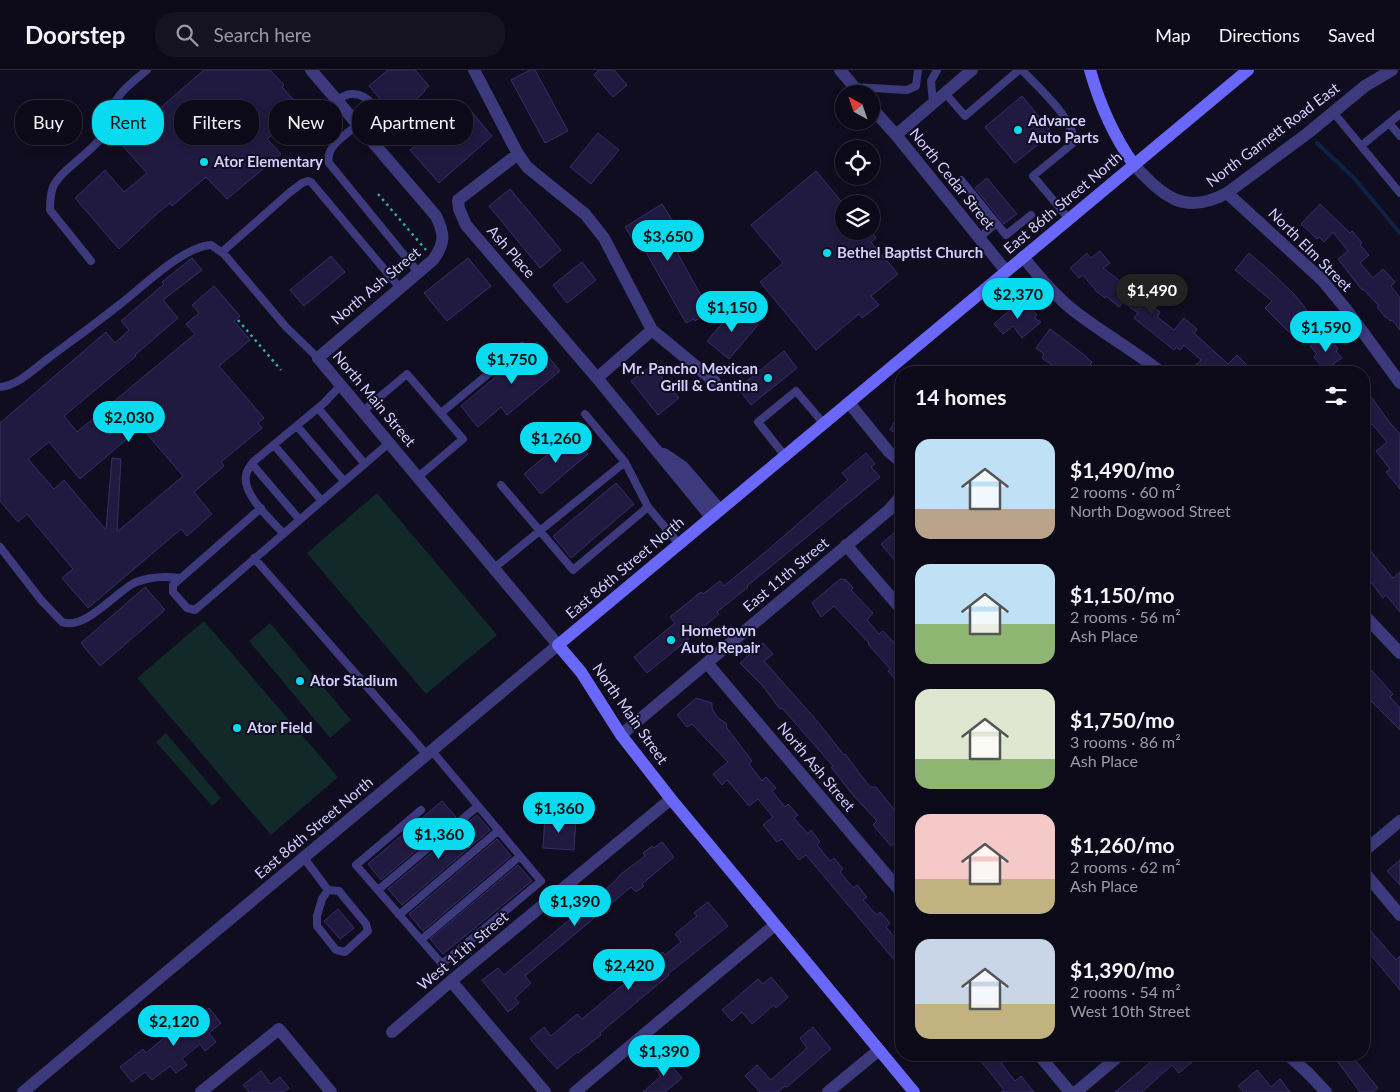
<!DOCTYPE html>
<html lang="en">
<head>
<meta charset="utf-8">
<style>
	:root { --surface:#0c0a18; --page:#151321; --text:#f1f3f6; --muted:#9a9aa2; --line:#2c2b37; --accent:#08daef }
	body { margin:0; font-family:Lato,sans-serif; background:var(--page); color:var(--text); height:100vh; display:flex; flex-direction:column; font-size:19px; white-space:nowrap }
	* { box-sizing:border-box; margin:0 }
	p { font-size:16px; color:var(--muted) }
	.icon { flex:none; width:28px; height:28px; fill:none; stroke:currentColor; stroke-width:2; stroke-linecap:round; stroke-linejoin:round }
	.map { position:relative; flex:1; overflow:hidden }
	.panel { position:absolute; left:895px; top:296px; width:475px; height:695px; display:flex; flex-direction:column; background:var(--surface); border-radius:20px; box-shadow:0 2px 8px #0003,0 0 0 1px var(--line) }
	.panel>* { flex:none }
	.guide { position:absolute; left:15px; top:30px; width:475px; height:45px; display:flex; gap:10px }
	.needle { width:32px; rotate:320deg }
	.fabs { position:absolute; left:835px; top:15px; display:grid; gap:10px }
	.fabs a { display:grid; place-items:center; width:45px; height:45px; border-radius:50%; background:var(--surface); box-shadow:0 2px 8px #0003,0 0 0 1px var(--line); font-size:25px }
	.price { position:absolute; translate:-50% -42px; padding:0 11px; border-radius:18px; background:var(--accent); color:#111; font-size:16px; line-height:32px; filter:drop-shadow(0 1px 2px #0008) }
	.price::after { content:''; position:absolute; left:50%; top:30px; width:15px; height:11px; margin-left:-8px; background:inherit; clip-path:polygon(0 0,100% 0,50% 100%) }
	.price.current { background:#222; color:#fff }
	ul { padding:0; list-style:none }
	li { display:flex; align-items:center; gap:15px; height:125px; padding:0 20px }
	li span { display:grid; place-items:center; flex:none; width:140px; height:100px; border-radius:15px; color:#555 }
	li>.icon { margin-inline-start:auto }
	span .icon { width:60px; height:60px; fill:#fffc; stroke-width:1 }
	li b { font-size:21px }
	h2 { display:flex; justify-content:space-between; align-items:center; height:60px; padding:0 20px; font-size:21px }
	.pill { padding:0 18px; border-radius:20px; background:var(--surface); box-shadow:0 2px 8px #0003,0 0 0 1px var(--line); font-size:18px; line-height:45px }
	.pill.current { background:var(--accent); color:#111 }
	header { display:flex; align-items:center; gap:30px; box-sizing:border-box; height:70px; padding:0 25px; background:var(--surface); border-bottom:1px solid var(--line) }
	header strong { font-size:24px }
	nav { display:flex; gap:28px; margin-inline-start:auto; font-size:18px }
	.search { width:350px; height:45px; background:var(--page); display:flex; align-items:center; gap:12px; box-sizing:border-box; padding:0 18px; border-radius:20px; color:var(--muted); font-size:19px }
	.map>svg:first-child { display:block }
	.green { fill:#112928 }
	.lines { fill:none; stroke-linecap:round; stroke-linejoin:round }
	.stream { stroke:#0e2343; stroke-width:4 }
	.building { fill:#211a40; stroke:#392d6b; fill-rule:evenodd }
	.path { stroke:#32ada5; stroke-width:2.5; stroke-dasharray:2.5 4; stroke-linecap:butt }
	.service { stroke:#3c3a7d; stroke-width:8 }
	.minor { stroke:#3c3a7d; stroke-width:12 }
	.tertiary { stroke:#3c3a7d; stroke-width:12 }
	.secondary { stroke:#6a68fa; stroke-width:12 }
	.poi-dot { fill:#08daef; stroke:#100d20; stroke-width:2 }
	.labels { text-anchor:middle; stroke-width:4; stroke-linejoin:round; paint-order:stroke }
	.poi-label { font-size:15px; font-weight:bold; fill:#d3cefd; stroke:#100d20; text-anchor:start }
	.street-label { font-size:15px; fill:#d3cefd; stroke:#100d20 }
</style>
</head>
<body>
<header>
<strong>Doorstep</strong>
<div class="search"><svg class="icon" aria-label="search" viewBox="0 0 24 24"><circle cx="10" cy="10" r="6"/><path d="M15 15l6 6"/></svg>Search here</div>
<nav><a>Map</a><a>Directions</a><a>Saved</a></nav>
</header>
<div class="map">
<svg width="1400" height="1022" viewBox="0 0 1400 1022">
	<rect width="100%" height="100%" fill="#100d20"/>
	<path class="green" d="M377,423l120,142 -71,59 -119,-141z
		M204,551l134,156 -67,58 -134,-157z
		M270,553l81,97 -21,18 -81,-97z
		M166,663l55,65 -9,8 -56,-64z"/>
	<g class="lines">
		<path class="stream" d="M1317,73l37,35 46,55"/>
	</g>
	<path class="building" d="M204,0h66l14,15 -2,2 22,24 -7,6 12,13 -13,9 -12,-14 -17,14 14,15 -54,45 -21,-22 -34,29 -2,-3 -10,8 -41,38 -44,-51 30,-28 19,22 23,-19 -27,-30z
		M388,0h27l14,16 -5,4 1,1 -15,14 -1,-2 -15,12 -25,-29z
		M530,0h5l33,61 -23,12 -34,-63z
		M599,0h15l13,15 -14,12 -19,-22z
		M1022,26l30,37 -37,30 -30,-36z
		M464,33l28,33 -53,47 -29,-33z
		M598,63l21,17 -28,34 -21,-17z
		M816,101l28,34v26h27l5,7 -5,4 27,32 -27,22 8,9 -17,13 -3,-4 -43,36 -56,-68 23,-19 -32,-38z
		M987,108l30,36 -13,10 -29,-36z
		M510,119l51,61 -21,18 -51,-62z
		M662,134l14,22 -10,6 44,80 -15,9 -1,-2 -8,4 -43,-76 -4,3 -14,-23z
		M1320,134l30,29 2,-2 10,12 -2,2 9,10 -9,8 13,15 10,-9 12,13 -4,4 9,12v32l-8,-10 -2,1 -3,-4 -1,1 -9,-11 2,-1 -16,-17 -1,1 -24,-31 10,-8 -15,-19 -9,10 -5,-5 -2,2 -16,-15z
		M1100,181l10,12 -7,5 34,26 1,-1 11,9 -1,1 12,9 -3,5 17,13 10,-12 13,11 -3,4 34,31 9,-9 10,10 -8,7h-37l-7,-6 6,-6 -17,-15 -4,5 -4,-3 -2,3 -40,-32 4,-5 -15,-11 -4,5 -13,-11 -1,2 -8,-6 -14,-17 -4,3 -9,-10 17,-15 4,5z
		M1249,183l22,19 23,22 20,25 -19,19 -30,-30 7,-7 -37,-31z
		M331,186l14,16 -41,34 -14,-16z
		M192,188l10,12 -39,30 15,18 -43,37 1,1 -72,60 13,16 118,-98 -9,-10 13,-11 -7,-8 22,-19 26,30 -6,5 16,19 -31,26 45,52 -6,5 4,5 -41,34 3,4 -30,26 18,22 -25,22 -6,-7 -93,79 -26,-30 11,-9 -46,-55 -9,8 -18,-21v-78l106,-91 9,11 14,-13 -8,-9 43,-37 -2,-2zM141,357l42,49 -66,56 4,-73 -9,-1 -6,72 -42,-50 -10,9 -26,-30 21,-17 31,37z
		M468,188l23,28 -44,35 -23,-28z
		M582,192l14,18 -29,23 -14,-18z
		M1021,230l8,10 2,-2 6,7 -3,3 7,4 -19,16 -9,-12 -10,8 -9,-10z
		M736,237l22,18 -29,34 -22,-18z
		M1050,259l37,28v1l5,4 -2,2 12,8h-40l-20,-14 2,-4 -8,-6z
		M1326,263l12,16 -2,2 6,7 -9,6 6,8h-13l-12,-15 3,-3 -7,-8z
		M537,272l23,29 -53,44 -6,-8 -23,20 -17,-21z
		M784,281l13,17 -46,37 -13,-17z
		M652,295l27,33 -21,17 -27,-34z
		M1364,317l26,36 10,11v55l-14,-17 4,-3 -14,-18 11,-9 -15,-18 -8,7z
		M901,339v27l-11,-6z
		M571,365l17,19 -47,40 -17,-20z
		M866,383l9,11 -4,3 9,10 -133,109 1,1 -31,25 2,2 -72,59 -13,-16 41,-34 -5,-6 31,-25 2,2 17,-13 4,5 45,-37 79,-69 -6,-7z
		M616,413l18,21 -63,54 -18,-22z
		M901,457v41l-20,-24z
		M1364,473l29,35 7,-6v40l-14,-17 -3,3 -19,-25z
		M840,509l6,1 7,8 -2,2 22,23 -6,7 12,14 4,-3 18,19v36l-13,-15 2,-2 -22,-25 1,-1 -35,-37 -13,11 -9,-14z
		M145,517l20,23 -65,56 -19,-23z
		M763,573l10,11 -9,7 54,61 26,33 1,-1 25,33h6l25,31v20l-10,8 -18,-21 4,-4 -25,-27 -21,-27 2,-1 -51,-58 -2,1 -18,-24 -22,-22z
		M1364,592l29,32 -3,3 10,11v22l-34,-34 5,-4 -7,-7z
		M696,628l16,5v6l6,9 8,5 1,5 25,33 -3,3 13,17 4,-4 10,11 -4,3 13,16 3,-3 10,11 -4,3 14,16 3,-4 9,12 -3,3 13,16 4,-3 9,11 -3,3 13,16 4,-3 10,12 -4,3 14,15 3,-3 10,11 -4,4 15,18v23l-95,-113 -7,5 -17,-21 -5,3 -14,-17 10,-8 -15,-18 -9,7 -22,-26 -5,5 -9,-11 15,-12 -36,-38 -5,3 -10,-12z
		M442,731l14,16 -75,63 -13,-16z
		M477,745l13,15 -88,75 -14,-16z
		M545,747l31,2 -2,31 -31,-2z
		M497,769l14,17 -88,75 -14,-17z
		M662,772l12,15 -32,27 2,2 -8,6 -5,-5 -106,89 6,7 -16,15 4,5 -11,9 -26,-32 16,-12 6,7 110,-93 7,-8 24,-18 -2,-3 9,-7 2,2z
		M1400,790v25l-13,-14z
		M518,795l14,16 -89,73 -13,-15z
		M708,832l20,24 -60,48 1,1 -69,58 1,2 -23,18 -1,-1 -20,17 -27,-30 14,-12 7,9 26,-22 5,5 43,-36 -3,-2 14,-12 2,3 25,-20 2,3 16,-13 -6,-8 22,-18 -3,-3z
		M338,839l16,19 -14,11 -16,-18z
		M1364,853l32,37 4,-4v34l-36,-43z
		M771,907l17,20 -12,11 -2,-3 -6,5 -16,14 -10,-12 -10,9 -10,-11 36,-31 5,5z
		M194,938l6,7 9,-7 12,15 -12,10 7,9 -11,9 -5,-7 -18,15 5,6 -11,8 -6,-7 -18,14 -7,-8 -13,10 -12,-15 23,-18 3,4 42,-36 -2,-3z
		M813,957l18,22 -44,38 -2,-1 -7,6h-18l-15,-16 12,-11 14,15 36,-32 -7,-10z
		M987,985h25l-11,8 14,18 6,-5 13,16h-33l3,-2 -24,-30z
		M1159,985h41l-21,18 -7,-8 -30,27h-27z
		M1333,985h18l27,33 -5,4h-13z
		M664,987l18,21 -17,14h-22l18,-16 -8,-10z
		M1257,1000l14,17 9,-8 10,13h-47l-5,-6z
		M261,1001l10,13 9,-7 9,11 -6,4h-34l-6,-7z"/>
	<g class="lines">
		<path class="path" d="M378,124l48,56
			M238,250l43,50"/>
		<path class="service" d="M1022,0c14,15 45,43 50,62 1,3 0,8 0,12l-39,32 36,43
			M854,17l53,3 9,-4 2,-16
			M945,23l20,23 54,-46
			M337,30c4,-2 9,-6 14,-6 18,-1 32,19 29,35 0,5 -4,11 -6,15
			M933,33l-2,-22 6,-11
			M1333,42l67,81
			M1389,53l11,13
			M357,55c-11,10 -32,21 -28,38l89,109
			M1361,76l39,-32
			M961,110l45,55 25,-20
			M979,168l17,-15
			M222,182l67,-59 13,-10 6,-2 3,1 89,106
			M91,191l-41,-51c0,-7 0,-15 3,-23 7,-16 36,-33 48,-49 6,-9 8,-19 11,-29 6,-17 22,-28 35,-39
			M0,317c17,-1 33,-17 46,-27 24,-18 49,-36 73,-55 24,-18 63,-58 92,-60l13,9 62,73 32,31
			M318,338l46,55
			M363,341l44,-37 56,65 -45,38
			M441,343l81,-67
			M585,344l40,48 23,45 31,37
			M297,356l47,55
			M274,375l47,55
			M785,386l-27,-34 38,-31 28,33
			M252,394l47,55
			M501,415l72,85 75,-63
			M261,438l-88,77v7l14,16 8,2 194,-167
			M283,463c-12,-13 -41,-39 -37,-58 1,-5 4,-9 7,-13l71,-59 17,-18
			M0,477l41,53 21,22c22,9 53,-29 72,-39 14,-6 31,-7 46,-5
			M254,488l173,197
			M494,498l131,-106
			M421,740l-65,55 86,99 99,-83 -109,-130
			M304,788l24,32 11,1 27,33 2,7 -23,21 -9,-2 -19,-24v-10l5,-17 6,-9
			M378,820l100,-84
			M399,845l100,-85
			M421,870l99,-84"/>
		<path class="minor" d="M311,0l125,146c9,19 9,27 -3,44l-115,98
			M474,0l44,84 9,13 58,47 19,24 48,92 63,52
			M840,0l20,24
			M871,37l25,28 110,136
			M896,65l76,-65
			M518,84l-60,46 1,9 7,16 131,153 114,139
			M1227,123l95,87 24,29 54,74
			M1023,187c15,18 31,38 50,53 28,22 60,40 88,62
			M597,308l55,-48
			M849,333l40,49 12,10
			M664,384l19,13 37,43
			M846,475l55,64
			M1364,545l36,38
			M707,593l194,229
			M621,665l268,-225 12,-14
			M1364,781l36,-30
			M1364,802l36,43
			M451,911l94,111
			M392,962l59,-51 220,-182
			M1039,985l31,37
			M1288,985l19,17 19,20
			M201,1022l78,-63 52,63
			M575,1022l200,-167
			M828,1022l51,-42
			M1076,1022l44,-37"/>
		<path class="tertiary" d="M1134,95c30,32 50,51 93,28l81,-60 57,-47 27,-16
			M23,1022c178,-150 357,-298 535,-447l-240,-287"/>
		<path class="secondary" d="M1090,0c10,36 23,65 44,95
			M914,1022l-243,-293 -50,-64 -40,-63 -23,-27 690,-575"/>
	</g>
	<g class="poi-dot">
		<circle cx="1018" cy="60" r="5"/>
		<circle cx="204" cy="92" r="5"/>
		<circle cx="827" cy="183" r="5"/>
		<circle cx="768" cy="308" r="5"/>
		<circle cx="671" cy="570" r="5"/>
		<circle cx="300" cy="611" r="5"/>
		<circle cx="237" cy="658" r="5"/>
	</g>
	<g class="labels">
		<g class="poi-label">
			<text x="1028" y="56">Advance<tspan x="1028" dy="17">Auto Parts</tspan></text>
			<text x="214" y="97">Ator Elementary</text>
			<text x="837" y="188">Bethel Baptist Church</text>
			<text x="758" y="304" text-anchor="end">Mr. Pancho Mexican<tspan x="758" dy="17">Grill &amp; Cantina</tspan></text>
			<text x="681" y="566">Hometown<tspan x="681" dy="17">Auto Repair</tspan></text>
			<text x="310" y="616">Ator Stadium</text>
			<text x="247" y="663">Ator Field</text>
		</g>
		<g class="street-label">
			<text transform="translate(1273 65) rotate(-37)" y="5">North Garnett Road East</text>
			<text transform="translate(952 109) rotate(51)" y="5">North Cedar Street</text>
			<text transform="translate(1063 133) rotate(-40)" y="5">East 86th Street North</text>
			<text transform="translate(1310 180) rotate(45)" y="5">North Elm Street</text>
			<text transform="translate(511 182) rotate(49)" y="5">Ash Place</text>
			<text transform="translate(376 216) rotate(-40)" y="5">North Ash Street</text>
			<text transform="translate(374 329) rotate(50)" y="5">North Main Street</text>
			<text transform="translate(625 498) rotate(-40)" y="5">East 86th Street North</text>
			<text transform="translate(786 505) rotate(-40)" y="5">East 11th Street</text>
			<text transform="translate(630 644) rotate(55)" y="5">North Main Street</text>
			<text transform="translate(816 697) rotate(50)" y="5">North Ash Street</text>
			<text transform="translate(314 758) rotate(-40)" y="5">East 86th Street North</text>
			<text transform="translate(463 881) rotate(-40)" y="5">West 11th Street</text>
		</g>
	</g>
</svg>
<div class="fabs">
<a><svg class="needle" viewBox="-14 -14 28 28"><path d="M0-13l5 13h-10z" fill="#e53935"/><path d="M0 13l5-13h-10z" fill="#9a9aa2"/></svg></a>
<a><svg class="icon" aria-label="locate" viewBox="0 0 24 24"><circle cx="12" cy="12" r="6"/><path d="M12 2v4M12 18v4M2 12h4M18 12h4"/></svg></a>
<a><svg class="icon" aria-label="layers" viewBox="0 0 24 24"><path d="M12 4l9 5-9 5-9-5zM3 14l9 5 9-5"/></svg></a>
</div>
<b class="price" style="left:668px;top:192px">$3,650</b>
<b class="price current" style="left:1152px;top:246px">$1,490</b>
<b class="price" style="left:1018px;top:250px">$2,370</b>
<b class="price" style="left:732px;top:263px">$1,150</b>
<b class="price" style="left:1326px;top:283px">$1,590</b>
<b class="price" style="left:512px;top:315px">$1,750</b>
<b class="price" style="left:129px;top:373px">$2,030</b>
<b class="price" style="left:556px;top:394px">$1,260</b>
<b class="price" style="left:559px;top:764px">$1,360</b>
<b class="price" style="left:439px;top:790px">$1,360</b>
<b class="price" style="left:575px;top:857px">$1,390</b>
<b class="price" style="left:629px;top:921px">$2,420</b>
<b class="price" style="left:174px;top:977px">$2,120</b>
<b class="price" style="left:664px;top:1007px">$1,390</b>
<div class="guide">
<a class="pill">Buy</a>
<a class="pill current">Rent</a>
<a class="pill">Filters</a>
<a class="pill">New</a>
<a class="pill">Apartment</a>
</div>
<section class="panel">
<h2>14 homes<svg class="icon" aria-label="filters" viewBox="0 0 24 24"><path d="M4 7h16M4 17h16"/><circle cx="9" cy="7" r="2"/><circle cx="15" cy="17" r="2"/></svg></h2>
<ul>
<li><span style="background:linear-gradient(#bfe0f5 70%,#b9a48a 0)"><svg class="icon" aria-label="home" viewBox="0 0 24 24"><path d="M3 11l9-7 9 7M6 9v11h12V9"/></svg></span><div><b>$1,490/mo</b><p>2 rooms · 60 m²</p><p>North Dogwood Street</p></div></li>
<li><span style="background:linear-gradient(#bfe0f5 60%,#8fb573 0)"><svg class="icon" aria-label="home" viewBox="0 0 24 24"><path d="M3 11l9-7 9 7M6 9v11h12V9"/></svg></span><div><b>$1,150/mo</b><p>2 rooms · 56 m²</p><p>Ash Place</p></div></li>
<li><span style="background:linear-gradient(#dfe7d0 70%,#8fb573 0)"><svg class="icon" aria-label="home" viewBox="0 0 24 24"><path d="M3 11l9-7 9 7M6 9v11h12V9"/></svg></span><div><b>$1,750/mo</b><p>3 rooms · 86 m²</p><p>Ash Place</p></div></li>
<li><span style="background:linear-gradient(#f6c9c9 65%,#c2b280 0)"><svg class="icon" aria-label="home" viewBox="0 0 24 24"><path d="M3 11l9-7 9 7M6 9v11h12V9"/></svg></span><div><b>$1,260/mo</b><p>2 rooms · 62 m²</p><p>Ash Place</p></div></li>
<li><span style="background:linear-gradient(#c9d6e8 65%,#c2b280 0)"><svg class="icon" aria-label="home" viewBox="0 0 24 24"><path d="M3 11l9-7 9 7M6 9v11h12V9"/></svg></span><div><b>$1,390/mo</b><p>2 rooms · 54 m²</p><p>West 10th Street</p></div></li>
</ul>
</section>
</div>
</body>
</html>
